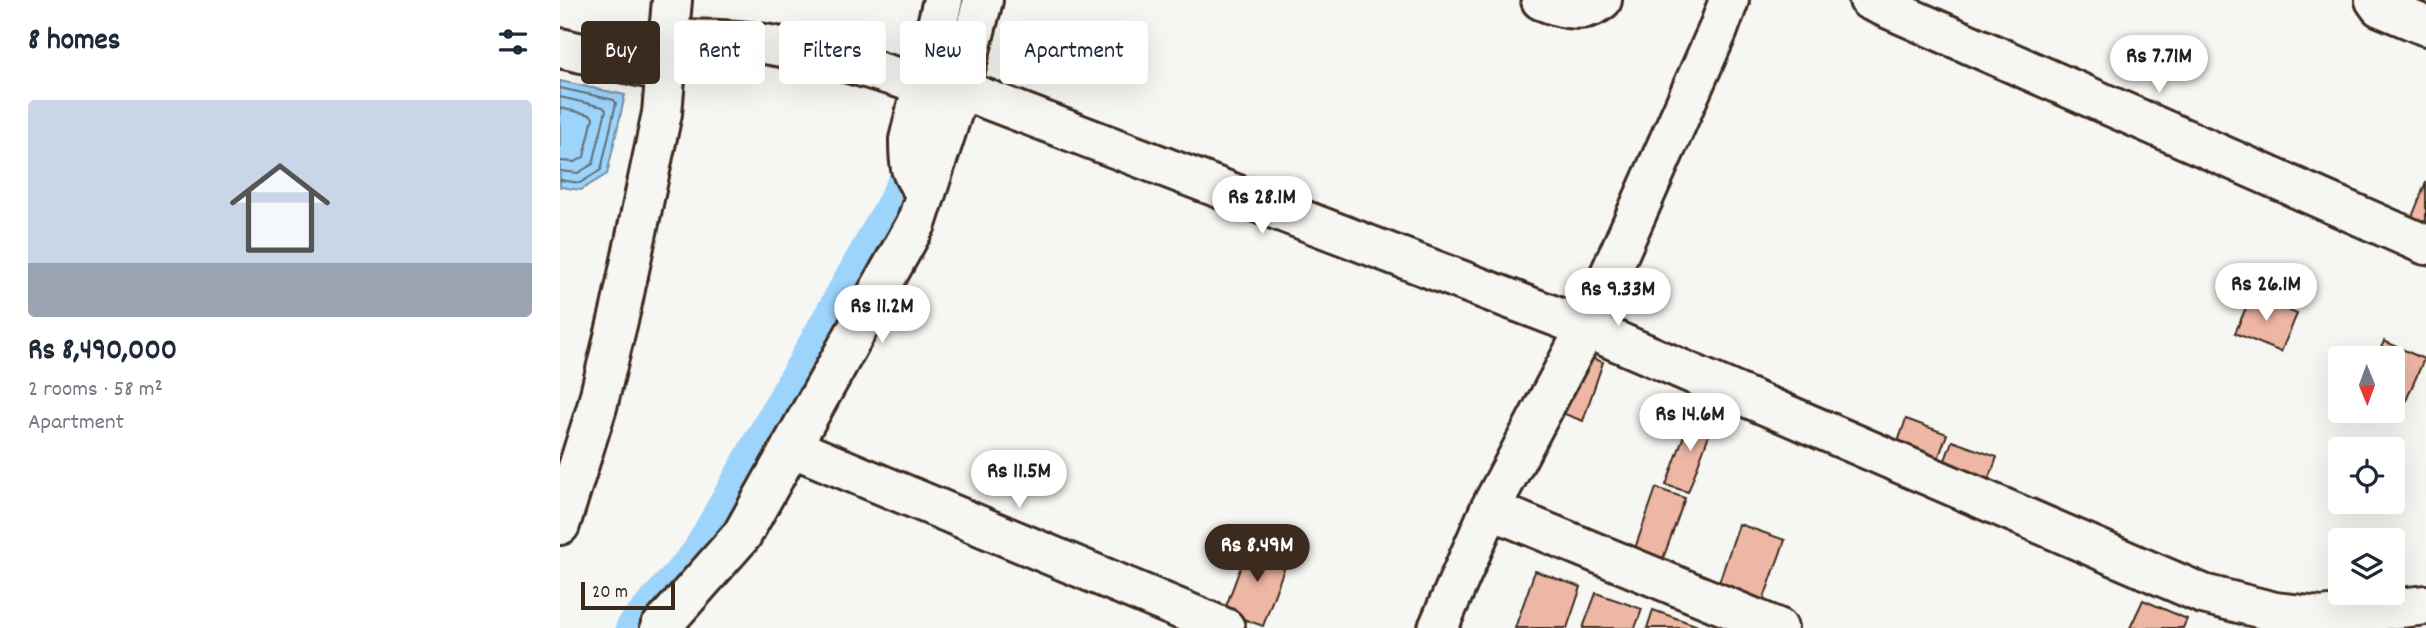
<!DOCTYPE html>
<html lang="en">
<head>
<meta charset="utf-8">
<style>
	:root { --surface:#fff; --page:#f2f2f3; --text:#1f2937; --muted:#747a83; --accent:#3b2a1e }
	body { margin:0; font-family:Dekko,sans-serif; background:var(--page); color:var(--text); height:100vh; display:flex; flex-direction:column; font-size:26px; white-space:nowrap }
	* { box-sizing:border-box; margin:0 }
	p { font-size:23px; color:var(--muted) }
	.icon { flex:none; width:38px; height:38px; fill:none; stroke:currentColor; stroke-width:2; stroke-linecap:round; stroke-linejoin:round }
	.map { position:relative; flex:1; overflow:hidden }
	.drawer { display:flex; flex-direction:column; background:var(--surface); width:560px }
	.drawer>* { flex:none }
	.banner { position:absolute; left:21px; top:21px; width:665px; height:63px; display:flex; gap:14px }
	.needle { width:46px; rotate:179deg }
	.fabs { position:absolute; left:1768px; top:346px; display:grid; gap:14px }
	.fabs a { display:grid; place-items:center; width:77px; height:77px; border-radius:7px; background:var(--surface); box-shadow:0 7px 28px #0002; font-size:35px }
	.scale { position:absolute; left:21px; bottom:18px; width:94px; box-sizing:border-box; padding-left:7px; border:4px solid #3b2a1e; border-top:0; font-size:19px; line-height:24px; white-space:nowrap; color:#3b2a1e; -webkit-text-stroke:5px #f6f6f2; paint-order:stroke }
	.price { position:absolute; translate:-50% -60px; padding:0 16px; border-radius:24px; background:#fff; color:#222; font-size:23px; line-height:46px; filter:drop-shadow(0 2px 4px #0008) }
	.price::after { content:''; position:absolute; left:50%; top:42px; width:21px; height:16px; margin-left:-10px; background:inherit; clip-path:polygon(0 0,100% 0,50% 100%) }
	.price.current { background:var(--accent); color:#fff }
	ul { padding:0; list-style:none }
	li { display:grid; align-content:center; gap:14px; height:371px; padding:0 28px }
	li span { display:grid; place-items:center; height:217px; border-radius:7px; color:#555 }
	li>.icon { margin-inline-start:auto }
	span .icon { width:126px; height:126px; fill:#fffc; stroke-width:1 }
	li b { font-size:30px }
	h2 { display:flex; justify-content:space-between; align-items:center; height:84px; padding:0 28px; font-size:30px }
	.pill { padding:0 24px; border-radius:7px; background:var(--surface); box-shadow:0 7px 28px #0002; font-size:24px; line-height:63px }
	.pill.current { background:var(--accent); color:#fff }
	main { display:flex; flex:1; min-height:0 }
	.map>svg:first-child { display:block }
	.water { fill:#9cd4fb; stroke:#7590a3; stroke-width:2 }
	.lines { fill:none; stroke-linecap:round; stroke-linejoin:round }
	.shore { stroke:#626e76; stroke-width:2 }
	.canal { stroke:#9cd4fb; stroke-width:33 }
	.building { fill:#eeb6a4; stroke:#3b2a1e; stroke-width:2 }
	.minor-casing { stroke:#3b2a1e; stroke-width:44 }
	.minor { stroke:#f6f6f2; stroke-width:38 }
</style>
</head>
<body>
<main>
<section class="drawer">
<h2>8 homes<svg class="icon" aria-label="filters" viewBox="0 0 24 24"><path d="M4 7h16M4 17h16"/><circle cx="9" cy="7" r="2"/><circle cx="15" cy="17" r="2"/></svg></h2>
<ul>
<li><span style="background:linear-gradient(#c9d6e8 75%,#9aa5b1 0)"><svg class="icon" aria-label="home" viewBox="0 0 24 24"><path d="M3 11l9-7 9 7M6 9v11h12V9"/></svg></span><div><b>Rs 8,490,000</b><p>2 rooms · 58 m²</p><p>Apartment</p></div></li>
</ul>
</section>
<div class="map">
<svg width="1866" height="628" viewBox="0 0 1866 628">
	<rect width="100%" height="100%" fill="#f6f6f2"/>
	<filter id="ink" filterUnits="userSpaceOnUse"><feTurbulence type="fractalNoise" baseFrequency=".0143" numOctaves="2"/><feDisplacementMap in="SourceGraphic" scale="14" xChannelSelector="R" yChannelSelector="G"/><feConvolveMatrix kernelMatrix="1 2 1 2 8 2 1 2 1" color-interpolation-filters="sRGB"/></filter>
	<g filter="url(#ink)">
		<path class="water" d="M0,81l65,14 -18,79 -26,16 -21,-3z"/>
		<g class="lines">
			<path class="shore" d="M0,88l54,12 2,3 -15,67 -21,13 -20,-3
				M0,97l43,10 3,3 -13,54 -15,9 -18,-2
				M0,108l31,7 2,3 -9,39 -9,5 -15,-1"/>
			<path class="canal" d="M72,628l65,-74 195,-349 29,-56"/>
		</g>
		<path class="building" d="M1866,182v52l-18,-7z
			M1692,294l45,20 -16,38 -46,-19z
			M1824,341l40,18 -19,44 -13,-5v-39h-16z
			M1020,354l23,8 -20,59 -24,-9z
			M1132,413l22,8 -26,71 -22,-7z
			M1346,419l41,15 -14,39 -41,-14z
			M1392,441l45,16 -13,36 -45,-16z
			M1096,488l29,10 -25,69 -28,-10z
			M1179,524l46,16 -26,72 -45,-15z
			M690,542l39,13 -26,71 -39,-14z
			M975,571l46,16 -14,41h-52z
			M1036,593l46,16 -7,19h-52z
			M1583,600l44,19 -4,9h-53z
			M1093,610l51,18h-57z"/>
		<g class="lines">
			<g class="minor-casing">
				<path id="minor" d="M981,0c20,8 43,15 61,0
					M1309,0l557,245
					M1815,0l5,7 46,19
					M108,40c32,-1 65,-1 97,4 54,9 105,25 157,41
					M0,48l105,24
					M400,89l626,239 617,266 72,18 46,5 105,-12
					M366,192c-17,-18 -17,-27 -17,-52l34,-140
					M231,447l434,181
					M930,509l288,119
					M0,525l37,-118 24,-99 41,-195 10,-113
					M100,628l82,-93 174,-311 44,-135 23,-89
					M878,628l52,-119 96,-181 132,-298 11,-30"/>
			</g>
			<use href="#minor" class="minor"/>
		</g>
	</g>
</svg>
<div class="fabs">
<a><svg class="needle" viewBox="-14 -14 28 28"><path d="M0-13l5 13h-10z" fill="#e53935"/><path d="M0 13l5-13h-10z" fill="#747a83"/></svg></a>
<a><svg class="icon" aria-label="locate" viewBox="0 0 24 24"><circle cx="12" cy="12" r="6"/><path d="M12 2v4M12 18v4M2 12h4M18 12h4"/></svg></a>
<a><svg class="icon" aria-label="layers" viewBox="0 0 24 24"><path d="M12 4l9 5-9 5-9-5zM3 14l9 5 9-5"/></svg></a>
</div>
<div class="scale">20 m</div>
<b class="price" style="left:1599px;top:95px">Rs 7.71M</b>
<b class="price" style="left:702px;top:236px">Rs 28.1M</b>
<b class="price" style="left:1706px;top:323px">Rs 26.1M</b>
<b class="price" style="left:1058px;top:328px">Rs 9.33M</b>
<b class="price" style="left:322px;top:345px">Rs 11.2M</b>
<b class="price" style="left:1130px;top:453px">Rs 14.6M</b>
<b class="price" style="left:459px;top:510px">Rs 11.5M</b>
<b class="price current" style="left:697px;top:584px">Rs 8.49M</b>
<div class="banner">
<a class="pill current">Buy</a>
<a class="pill">Rent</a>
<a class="pill">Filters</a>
<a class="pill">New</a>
<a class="pill">Apartment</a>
</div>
</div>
</main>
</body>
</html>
